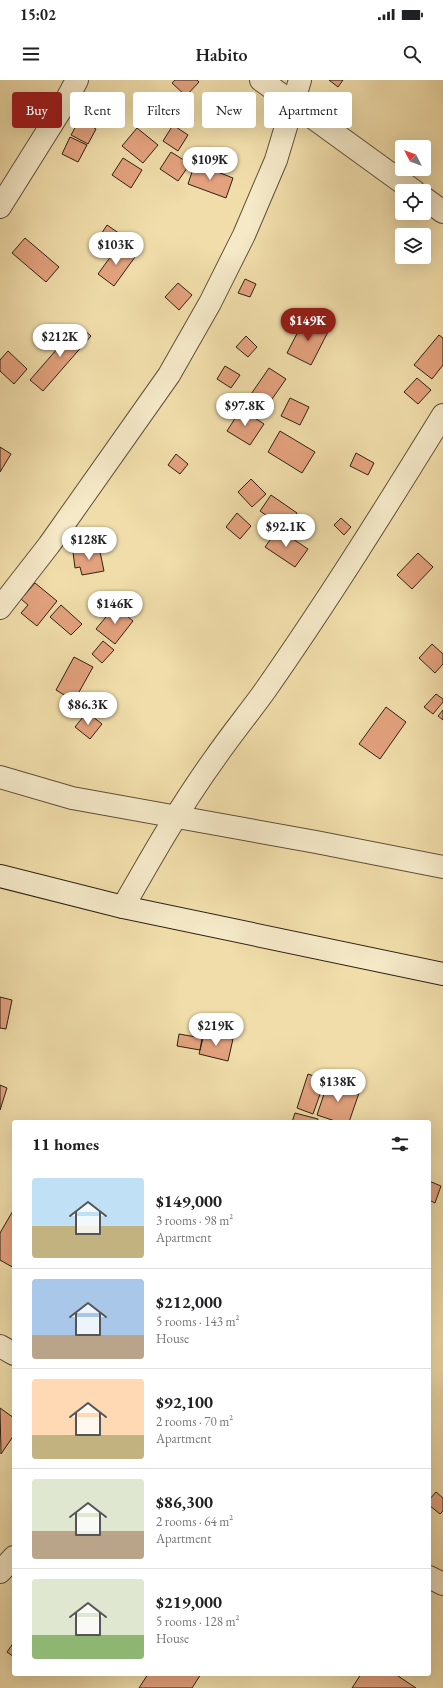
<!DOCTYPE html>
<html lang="en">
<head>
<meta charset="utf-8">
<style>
	:root { --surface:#fff; --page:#f2f2f2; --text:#202124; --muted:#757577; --line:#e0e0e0; --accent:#8f2418 }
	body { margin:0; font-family:"EB Garamond",serif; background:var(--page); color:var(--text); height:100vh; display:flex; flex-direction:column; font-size:15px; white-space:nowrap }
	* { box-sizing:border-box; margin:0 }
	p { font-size:13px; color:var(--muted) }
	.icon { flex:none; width:22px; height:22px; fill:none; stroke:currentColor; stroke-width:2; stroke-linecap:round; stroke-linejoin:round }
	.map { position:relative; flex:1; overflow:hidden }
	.sheet { position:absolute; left:12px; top:1040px; width:419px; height:556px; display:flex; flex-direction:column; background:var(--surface); border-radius:4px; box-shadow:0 4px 16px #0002 }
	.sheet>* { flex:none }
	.top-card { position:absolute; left:12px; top:12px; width:419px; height:36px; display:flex; gap:8px }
	.needle { width:26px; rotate:312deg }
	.tools { position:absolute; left:395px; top:60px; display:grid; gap:8px }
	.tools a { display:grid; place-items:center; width:36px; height:36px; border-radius:4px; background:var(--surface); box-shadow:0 4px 16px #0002; font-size:20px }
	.price { position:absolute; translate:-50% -34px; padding:0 9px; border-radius:14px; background:#fff; color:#222; font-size:13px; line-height:26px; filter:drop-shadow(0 1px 2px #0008) }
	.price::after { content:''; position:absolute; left:50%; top:24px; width:12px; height:9px; margin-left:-6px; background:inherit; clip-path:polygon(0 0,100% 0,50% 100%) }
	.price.on { background:var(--accent); color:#fff }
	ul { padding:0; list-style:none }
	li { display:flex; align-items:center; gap:12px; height:100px; padding:0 20px }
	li+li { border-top:1px solid var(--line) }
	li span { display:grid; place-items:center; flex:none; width:112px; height:80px; border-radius:4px; color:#555 }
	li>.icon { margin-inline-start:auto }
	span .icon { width:48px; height:48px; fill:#fffc; stroke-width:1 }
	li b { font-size:17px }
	h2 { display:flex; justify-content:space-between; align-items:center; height:48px; padding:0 20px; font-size:17px }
	.tag { padding:0 14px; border-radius:4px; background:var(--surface); box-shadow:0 4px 16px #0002; font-size:14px; line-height:36px }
	.tag.on { background:var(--accent); color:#fff }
	.status { display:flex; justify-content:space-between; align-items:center; height:28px; padding:0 20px; background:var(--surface); direction:ltr }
	.status svg { height:11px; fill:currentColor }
	header { display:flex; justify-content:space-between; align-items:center; height:52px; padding:0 20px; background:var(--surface); font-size:18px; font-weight:600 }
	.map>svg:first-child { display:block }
	.building { fill:#e3a27e; stroke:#2e2113 }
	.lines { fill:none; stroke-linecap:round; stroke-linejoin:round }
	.street-casing { stroke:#5e5039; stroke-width:24 }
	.secondary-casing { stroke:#2e2113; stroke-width:24 }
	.street { stroke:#f5e9c8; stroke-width:22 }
	.secondary { stroke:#f5e9c8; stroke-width:22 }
</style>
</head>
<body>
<div class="status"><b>15:02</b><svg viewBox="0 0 49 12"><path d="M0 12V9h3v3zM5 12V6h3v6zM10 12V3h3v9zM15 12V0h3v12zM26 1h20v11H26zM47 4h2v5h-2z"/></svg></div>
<header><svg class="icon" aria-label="menu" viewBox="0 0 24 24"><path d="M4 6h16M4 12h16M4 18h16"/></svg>Habito<svg class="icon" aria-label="search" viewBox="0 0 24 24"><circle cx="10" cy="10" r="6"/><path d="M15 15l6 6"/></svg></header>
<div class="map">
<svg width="443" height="1608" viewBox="0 0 443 1608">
	<rect width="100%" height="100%" fill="#f0ddaa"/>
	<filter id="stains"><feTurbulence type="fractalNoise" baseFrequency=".005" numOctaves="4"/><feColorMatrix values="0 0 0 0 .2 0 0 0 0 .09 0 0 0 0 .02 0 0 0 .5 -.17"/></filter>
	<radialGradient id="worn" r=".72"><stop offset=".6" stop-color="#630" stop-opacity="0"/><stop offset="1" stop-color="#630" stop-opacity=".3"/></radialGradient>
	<path class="building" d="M175,0h22l2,2 -13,14 -14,-13z
		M329,0h14l-5,7z
		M80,39l16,10 -8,15 -17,-9z
		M173,45l15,10 -10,16 -15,-10z
		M137,48l21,17 -15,18 -21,-17z
		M70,57l17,8 -9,17 -16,-8z
		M171,72l19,12 -12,17 -18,-12z
		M123,78l19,12 -11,18 -19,-13z
		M195,83l38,15 -7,20 -38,-14z
		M107,145l16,11 -10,14 -15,-11z
		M25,158l34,29 -13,15 -34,-29z
		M119,165l16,12 -21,29 -16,-12z
		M245,199l11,5 -6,13 -12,-4z
		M178,203l14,12 -13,15 -14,-13z
		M305,238l24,12 -18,35 -24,-12z
		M78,245l13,11 -48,55 -13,-11z
		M439,255l4,3v27l-11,14 -18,-14z
		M246,256l11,11 -9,10 -12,-10z
		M8,271l19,18 -13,15 -14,-13v-11z
		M225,286l15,9 -9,13 -14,-9z
		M269,288l17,11 -23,33 -16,-12z
		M417,298l14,12 -13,14 -14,-12z
		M290,318l19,9 -9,18 -19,-9z
		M241,329l23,15 -14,21 -23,-14z
		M280,351l35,21 -13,21 -34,-21z
		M0,367l11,7 -11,18z
		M356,373l18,10 -6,12 -18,-9z
		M176,374l12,10 -8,10 -12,-9z
		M251,399l15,15 -14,13 -14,-15z
		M271,415l26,18 -11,16 -26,-18z
		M237,433l14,13 -11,13 -14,-12z
		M341,438l10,9 -7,8 -10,-10z
		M278,449l30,20 -13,18 -30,-20z
		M99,467l5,24 -22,4 -2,-8 -5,1 -2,-16z
		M418,473l15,14 -21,22 -15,-14z
		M35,503l22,18 -20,25 -16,-13 7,-8 -7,-6z
		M61,525l21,19 -11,11 -21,-18z
		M115,526l18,15 -18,23 -19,-15z
		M103,561l11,9 -12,13 -10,-9z
		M432,564l11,10v10l-8,9 -16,-15z
		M74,577l19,10 -19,34 -18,-11z
		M436,614l7,5v3l-10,12 -9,-7z
		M386,627l20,15 -26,37 -21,-15z
		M443,630v10l-5,-4z
		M87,632l15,12 -12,15 -15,-12z
		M0,917l12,3 -6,29 -6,-1z
		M179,954l23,4 -2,12 -23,-4z
		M204,954l29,5 -5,22 -29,-7z
		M308,994l17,6 -12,34 -16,-6z
		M328,1002l31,11 -10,29h-11l-21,-7z
		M0,1005l7,3 -7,22z
		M295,1033l23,6 -1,3h-25z
		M429,1101l12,5 -6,17 -6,-3z
		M14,1129v59l-14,-8v-27z
		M0,1328l14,10v17l-13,19z
		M436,1412l7,6v13l-3,3 -11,-9v-5z
		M14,1562v15l-7,-5z
		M148,1594h53l-9,14h-53z
		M361,1594h34l21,14h-64z"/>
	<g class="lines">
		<g class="street-casing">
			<path id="street" d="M261,0l153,111
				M424,118l19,14
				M0,127l62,-99 15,-28
				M0,528l49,-63 120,-170 41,-72 34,-68 32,-75 24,-80
				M0,697l72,21 244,44 127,25
				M123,827c29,-51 58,-102 92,-149 16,-23 33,-44 49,-66 63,-90 121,-183 179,-277
				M0,1266l14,8
				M0,1492l14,-15
				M429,1497l14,7"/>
		</g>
		<g class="secondary-casing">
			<path id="secondary" d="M0,796l123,31 320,67"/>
		</g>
		<use href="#street" class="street"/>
		<use href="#secondary" class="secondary"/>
	</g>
	<rect width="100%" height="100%" filter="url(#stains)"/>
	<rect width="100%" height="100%" fill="url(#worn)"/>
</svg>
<div class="tools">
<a><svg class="needle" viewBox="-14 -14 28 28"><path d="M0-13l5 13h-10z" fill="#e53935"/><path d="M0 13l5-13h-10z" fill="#757577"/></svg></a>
<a><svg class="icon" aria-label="locate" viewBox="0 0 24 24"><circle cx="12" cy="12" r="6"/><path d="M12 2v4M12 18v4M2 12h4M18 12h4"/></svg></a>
<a><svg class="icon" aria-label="layers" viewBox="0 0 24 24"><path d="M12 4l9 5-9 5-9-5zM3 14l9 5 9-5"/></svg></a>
</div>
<b class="price" style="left:210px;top:101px">$109K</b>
<b class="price" style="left:116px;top:186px">$103K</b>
<b class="price on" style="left:308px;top:262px">$149K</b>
<b class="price" style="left:60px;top:278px">$212K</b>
<b class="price" style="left:245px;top:347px">$97.8K</b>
<b class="price" style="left:286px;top:468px">$92.1K</b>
<b class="price" style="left:89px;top:481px">$128K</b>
<b class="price" style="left:115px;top:545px">$146K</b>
<b class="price" style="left:88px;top:646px">$86.3K</b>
<b class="price" style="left:216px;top:967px">$219K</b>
<b class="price" style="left:338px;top:1023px">$138K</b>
<div class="top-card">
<a class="tag on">Buy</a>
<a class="tag">Rent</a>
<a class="tag">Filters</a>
<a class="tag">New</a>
<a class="tag">Apartment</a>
</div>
<section class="sheet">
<h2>11 homes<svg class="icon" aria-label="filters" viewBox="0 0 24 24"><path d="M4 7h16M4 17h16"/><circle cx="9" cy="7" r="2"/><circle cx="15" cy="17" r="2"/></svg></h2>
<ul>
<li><span style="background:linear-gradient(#bfe0f5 60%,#c2b280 0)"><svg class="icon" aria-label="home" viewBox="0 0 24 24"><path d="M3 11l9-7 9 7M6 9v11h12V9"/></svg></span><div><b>$149,000</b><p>3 rooms · 98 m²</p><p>Apartment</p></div></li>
<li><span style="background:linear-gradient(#a9c7e8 70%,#b9a48a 0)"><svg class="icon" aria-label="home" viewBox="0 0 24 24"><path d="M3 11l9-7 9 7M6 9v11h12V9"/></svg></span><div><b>$212,000</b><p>5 rooms · 143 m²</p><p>House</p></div></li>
<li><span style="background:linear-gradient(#ffd9b3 70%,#c2b280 0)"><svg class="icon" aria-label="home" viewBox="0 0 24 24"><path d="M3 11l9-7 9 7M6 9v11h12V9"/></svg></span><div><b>$92,100</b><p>2 rooms · 70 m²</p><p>Apartment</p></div></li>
<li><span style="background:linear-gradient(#dfe7d0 65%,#b9a48a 0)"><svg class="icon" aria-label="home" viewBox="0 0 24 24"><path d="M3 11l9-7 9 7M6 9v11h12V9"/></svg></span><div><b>$86,300</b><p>2 rooms · 64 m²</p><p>Apartment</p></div></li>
<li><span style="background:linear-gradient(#dfe7d0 70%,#8fb573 0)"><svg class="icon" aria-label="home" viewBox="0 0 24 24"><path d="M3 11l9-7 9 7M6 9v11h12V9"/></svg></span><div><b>$219,000</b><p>5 rooms · 128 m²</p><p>House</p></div></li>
</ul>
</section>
</div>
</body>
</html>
